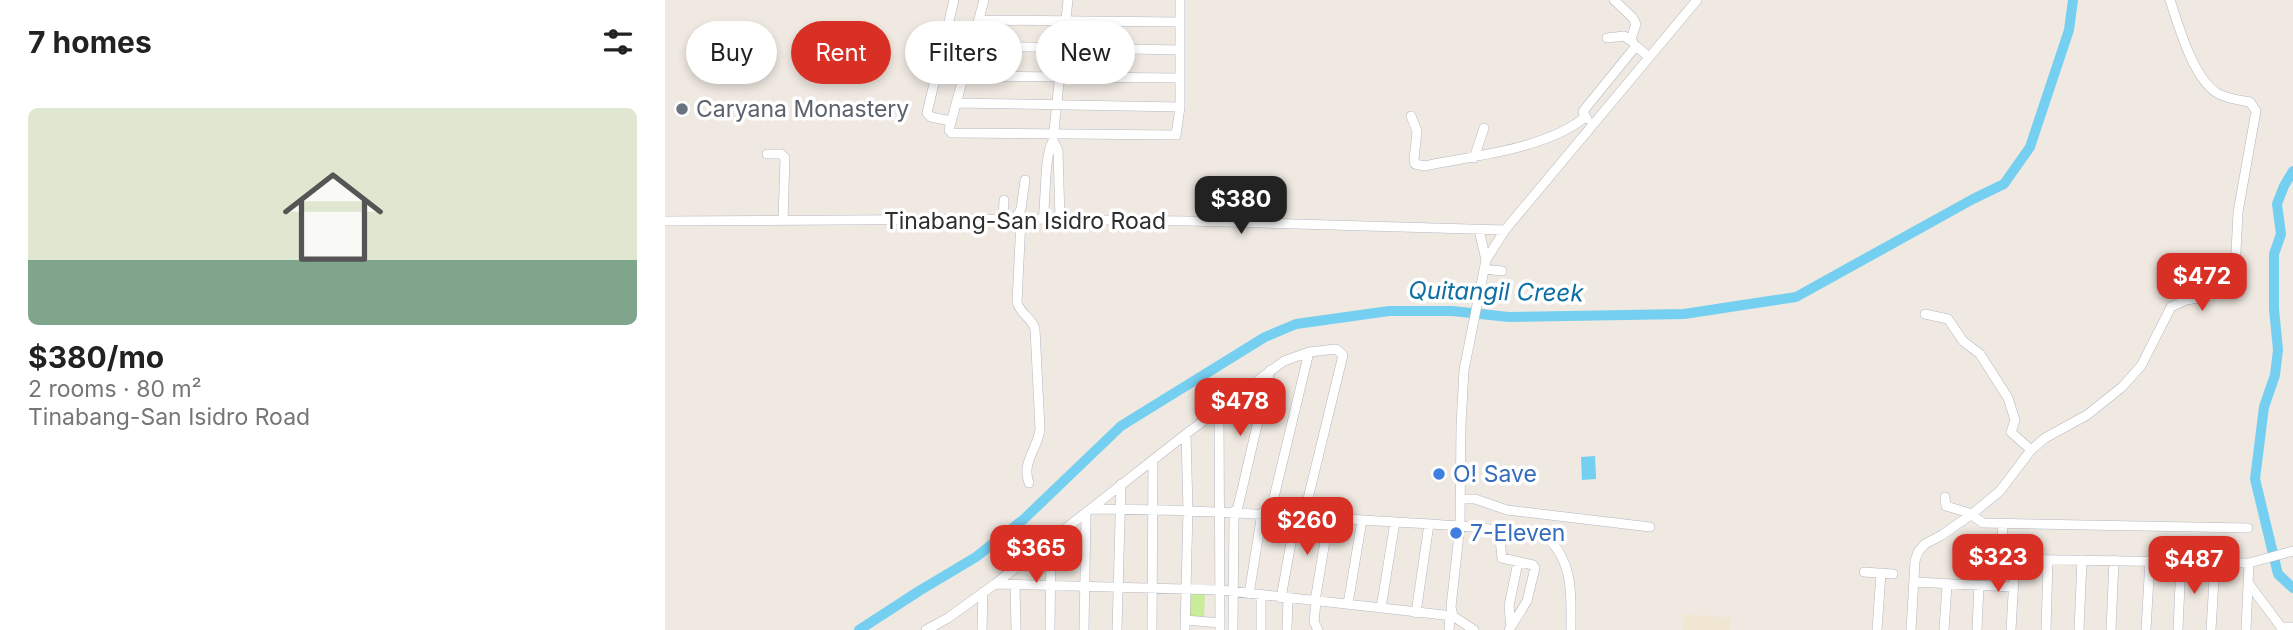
<!DOCTYPE html>
<html lang="en">
<head>
<meta charset="utf-8">
<style>
	:root { --surface:#fff; --page:#f6f6f6; --text:#222; --muted:#767676; --accent:#d93025 }
	body { margin:0; font-family:Inter,sans-serif; background:var(--page); color:var(--text); height:100vh; display:flex; flex-direction:column; font-size:26px; white-space:nowrap }
	* { box-sizing:border-box; margin:0 }
	p { font-size:23px; color:var(--muted) }
	.icon { flex:none; width:38px; height:38px; fill:none; stroke:currentColor; stroke-width:2; stroke-linecap:round; stroke-linejoin:round }
	.map { position:relative; flex:1; overflow:hidden }
	.side { display:flex; flex-direction:column; background:var(--surface); width:665px }
	.side>* { flex:none }
	.top-card { position:absolute; left:21px; top:21px; width:665px; height:63px; display:flex; gap:14px }
	.price { position:absolute; translate:-50% -60px; padding:0 16px; border-radius:14px; background:var(--accent); color:#fff; font-size:23px; line-height:46px; filter:drop-shadow(0 2px 4px #0008) }
	.price::after { content:''; position:absolute; left:50%; top:42px; width:21px; height:16px; margin-left:-10px; background:inherit; clip-path:polygon(0 0,100% 0,50% 100%) }
	.price.selected { background:#222; color:#fff }
	ul { padding:0; list-style:none }
	li { display:grid; align-content:center; gap:14px; height:371px; padding:0 28px }
	li span { display:grid; place-items:center; height:217px; border-radius:10px; color:#555 }
	li>.icon { margin-inline-start:auto }
	span .icon { width:126px; height:126px; fill:#fffc; stroke-width:1 }
	li b { font-size:30px }
	h2 { display:flex; justify-content:space-between; align-items:center; height:84px; padding:0 28px; font-size:30px }
	.chip { padding:0 24px; border-radius:32px; background:var(--surface); box-shadow:0 4px 10px #0003; font-size:24px; line-height:63px }
	.chip.selected { background:var(--accent); color:#fff }
	main { display:flex; flex:1; min-height:0 }
	.map>svg:first-child { display:block }
	.education { fill:#f0e6d1 }
	.pitch { fill:#c9ec9a }
	.water { fill:#75cff0 }
	.lines { fill:none; stroke-linecap:round; stroke-linejoin:round }
	.river { stroke:#75cff0; stroke-width:10 }
	.minor-casing { stroke:#b4b7c1; stroke-width:10 }
	.minor { stroke:#fff; stroke-width:9 }
	.worship-dot { fill:#6b7280; stroke:#fff; stroke-width:2.5 }
	.shop-dot { fill:#3f7fe0; stroke:#fff; stroke-width:2.5 }
	.labels { text-anchor:middle; stroke-width:7; stroke-linejoin:round; paint-order:stroke }
	.worship-label { font-size:23px; fill:#5b616d; stroke:#fff; text-anchor:start }
	.street-label { font-size:23px; fill:#2e2e2e; stroke:#fff }
	.shop-label { font-size:23px; fill:#366cbe; stroke:#fff; text-anchor:start }
	.water-label { font-size:24px; font-style:italic; fill:#0d6fa3; stroke:#fff }
</style>
</head>
<body>
<main>
<section class="side">
<h2>7 homes<svg class="icon" aria-label="filters" viewBox="0 0 24 24"><path d="M4 7h16M4 17h16"/><circle cx="9" cy="7" r="2"/><circle cx="15" cy="17" r="2"/></svg></h2>
<ul>
<li><span style="background:linear-gradient(#dfe7d0 70%,#7fa58c 0)"><svg class="icon" aria-label="home" viewBox="0 0 24 24"><path d="M3 11l9-7 9 7M6 9v11h12V9"/></svg></span><div><b>$380/mo</b><p>2 rooms · 80 m²</p><p>Tinabang-San Isidro Road</p></div></li>
</ul>
</section>
<div class="map">
<svg width="1628" height="630" viewBox="0 0 1628 630">
	<rect width="100%" height="100%" fill="#efe9e1"/>
	<path class="education" d="M1019,614l47,4 -2,12h-46z"/>
	<path class="pitch" d="M525,592l15,1 -1,26 -15,-1z"/>
	<path class="water" d="M930,456l1,23 -14,1 -1,-23z"/>
	<g class="lines">
		<path class="river" d="M1628,171l-9,15 -7,18 4,30 -7,20v55l4,41 -3,25 -11,32 -9,72 23,95 15,14
			M194,630l60,-39 57,-34 48,-38 97,-93 144,-89 31,-13 93,-13h63l57,6 175,-3 112,-17 177,-98 31,-15 26,-37 39,-117 4,-30"/>
		<g class="minor-casing">
			<path id="minor" d="M319,0l-35,130 3,3 224,2 4,-28v-107
				M949,0l19,18 3,6 -5,15
				M314,20l200,2
				M942,38l17,-2 9,6
				M306,46l209,4
				M298,76l217,2
				M292,103l223,4
				M746,116l6,15 -3,29 1,4 9,2c48,-10 123,-17 161,-49
				M922,119l-4,-7 1,-2 52,-64 13,11
				M286,121l-20,-4 -4,-4 27,-113
				M388,139l15,-139
				M102,154h14l4,4 -2,62
				M809,158l10,-30
				M350,219l6,-10 4,-29
				M338,220l1,-20
				M356,220l-4,82c3,12 15,16 18,27l5,100c-2,20 -19,33 -11,54
				M378,220c3,-20 1,-65 10,-79l5,9 2,70
				M0,221l350,-2 175,2 315,9 192,-230
				M814,230l7,30
				M819,269l18,2
				M1260,314l23,5 15,22 17,13 28,44 7,22 -4,12 20,18
				M554,409l1,221
				M1280,497l1,9 23,7 14,10 265,5
				M795,499h15l32,11 143,17
				M427,509c91,0 181,6 271,11 62,4 124,5 185,18 26,26 23,57 23,92
				M572,511l33,-141
				M605,514l39,-162
				M1338,524l-2,31 2,4 246,4
				M834,530l3,28 31,7 2,3 -8,33 -18,29
				M1199,572l29,2
				M1249,582l99,5
				M330,584l225,6 233,26
				M1584,584l32,43v3
				M350,585l1,45
				M584,594l13,-81
				M596,595v35
				M616,598l15,-83
				M650,601l14,-84
				M651,602l-2,20 4,8
				M683,604l14,-84
				M716,608l14,-86
				M751,613l13,-89
				M520,620l35,3
				M846,627l-2,-21 9,-44
				M1616,627h12
				M261,630l22,-12 47,-34 191,-150 98,-73 25,-9 27,-3 7,6 -39,160
				M317,630l1,-38
				M385,630l1,-90
				M419,630l2,-116
				M452,630l4,-146
				M487,630l1,-170
				M520,630l3,-120 -2,-76
				M568,630l1,-119
				M622,630l1,-32
				M784,630l1,-14
				M809,630l-21,-14 -2,-9 9,-82 1,-100 3,-55 22,-110 19,-30
				M1212,630l4,-57
				M1246,630l4,-69 3,-9 7,-8 17,-9 30,-21 28,-23 31,-41 14,-12 42,-23 35,-28 19,-21 30,-59 15,-7 25,-4 10,-7 6,-8 5,-10 4,-19 2,-40 18,-101 -6,-9c-11,-2 -23,-3 -33,-9 -24,-15 -38,-66 -47,-93
				M1279,630l3,-46
				M1312,630l2,-45
				M1346,630l4,-71
				M1381,630l2,-70
				M1414,630l3,-70
				M1446,630l3,-70
				M1481,630l4,-70
				M1513,630l3,-69
				M1546,630l4,-68
				M1581,630l3,-67 44,-12"/>
		</g>
		<use href="#minor" class="minor"/>
	</g>
	<circle class="worship-dot" cx="17" cy="109" r="7"/>
	<g class="shop-dot">
		<circle cx="774" cy="474" r="7"/>
		<circle cx="791" cy="533" r="7"/>
	</g>
	<g class="labels">
		<g class="worship-label">
			<text x="31" y="117">Caryana Monastery</text>
		</g>
		<g class="street-label">
			<text x="360" y="229">Tinabang-San Isidro Road</text>
		</g>
		<g class="shop-label">
			<text x="788" y="482">O! Save</text>
			<text x="805" y="541">7-Eleven</text>
		</g>
		<g class="water-label">
			<text transform="translate(831 292) rotate(1)" y="8">Quitangil Creek</text>
		</g>
	</g>
</svg>
<b class="price selected" style="left:576px;top:236px">$380</b>
<b class="price" style="left:1537px;top:313px">$472</b>
<b class="price" style="left:575px;top:438px">$478</b>
<b class="price" style="left:642px;top:557px">$260</b>
<b class="price" style="left:371px;top:585px">$365</b>
<b class="price" style="left:1333px;top:594px">$323</b>
<b class="price" style="left:1529px;top:596px">$487</b>
<div class="top-card">
<a class="chip">Buy</a>
<a class="chip selected">Rent</a>
<a class="chip">Filters</a>
<a class="chip">New</a>
</div>
</div>
</main>
</body>
</html>
